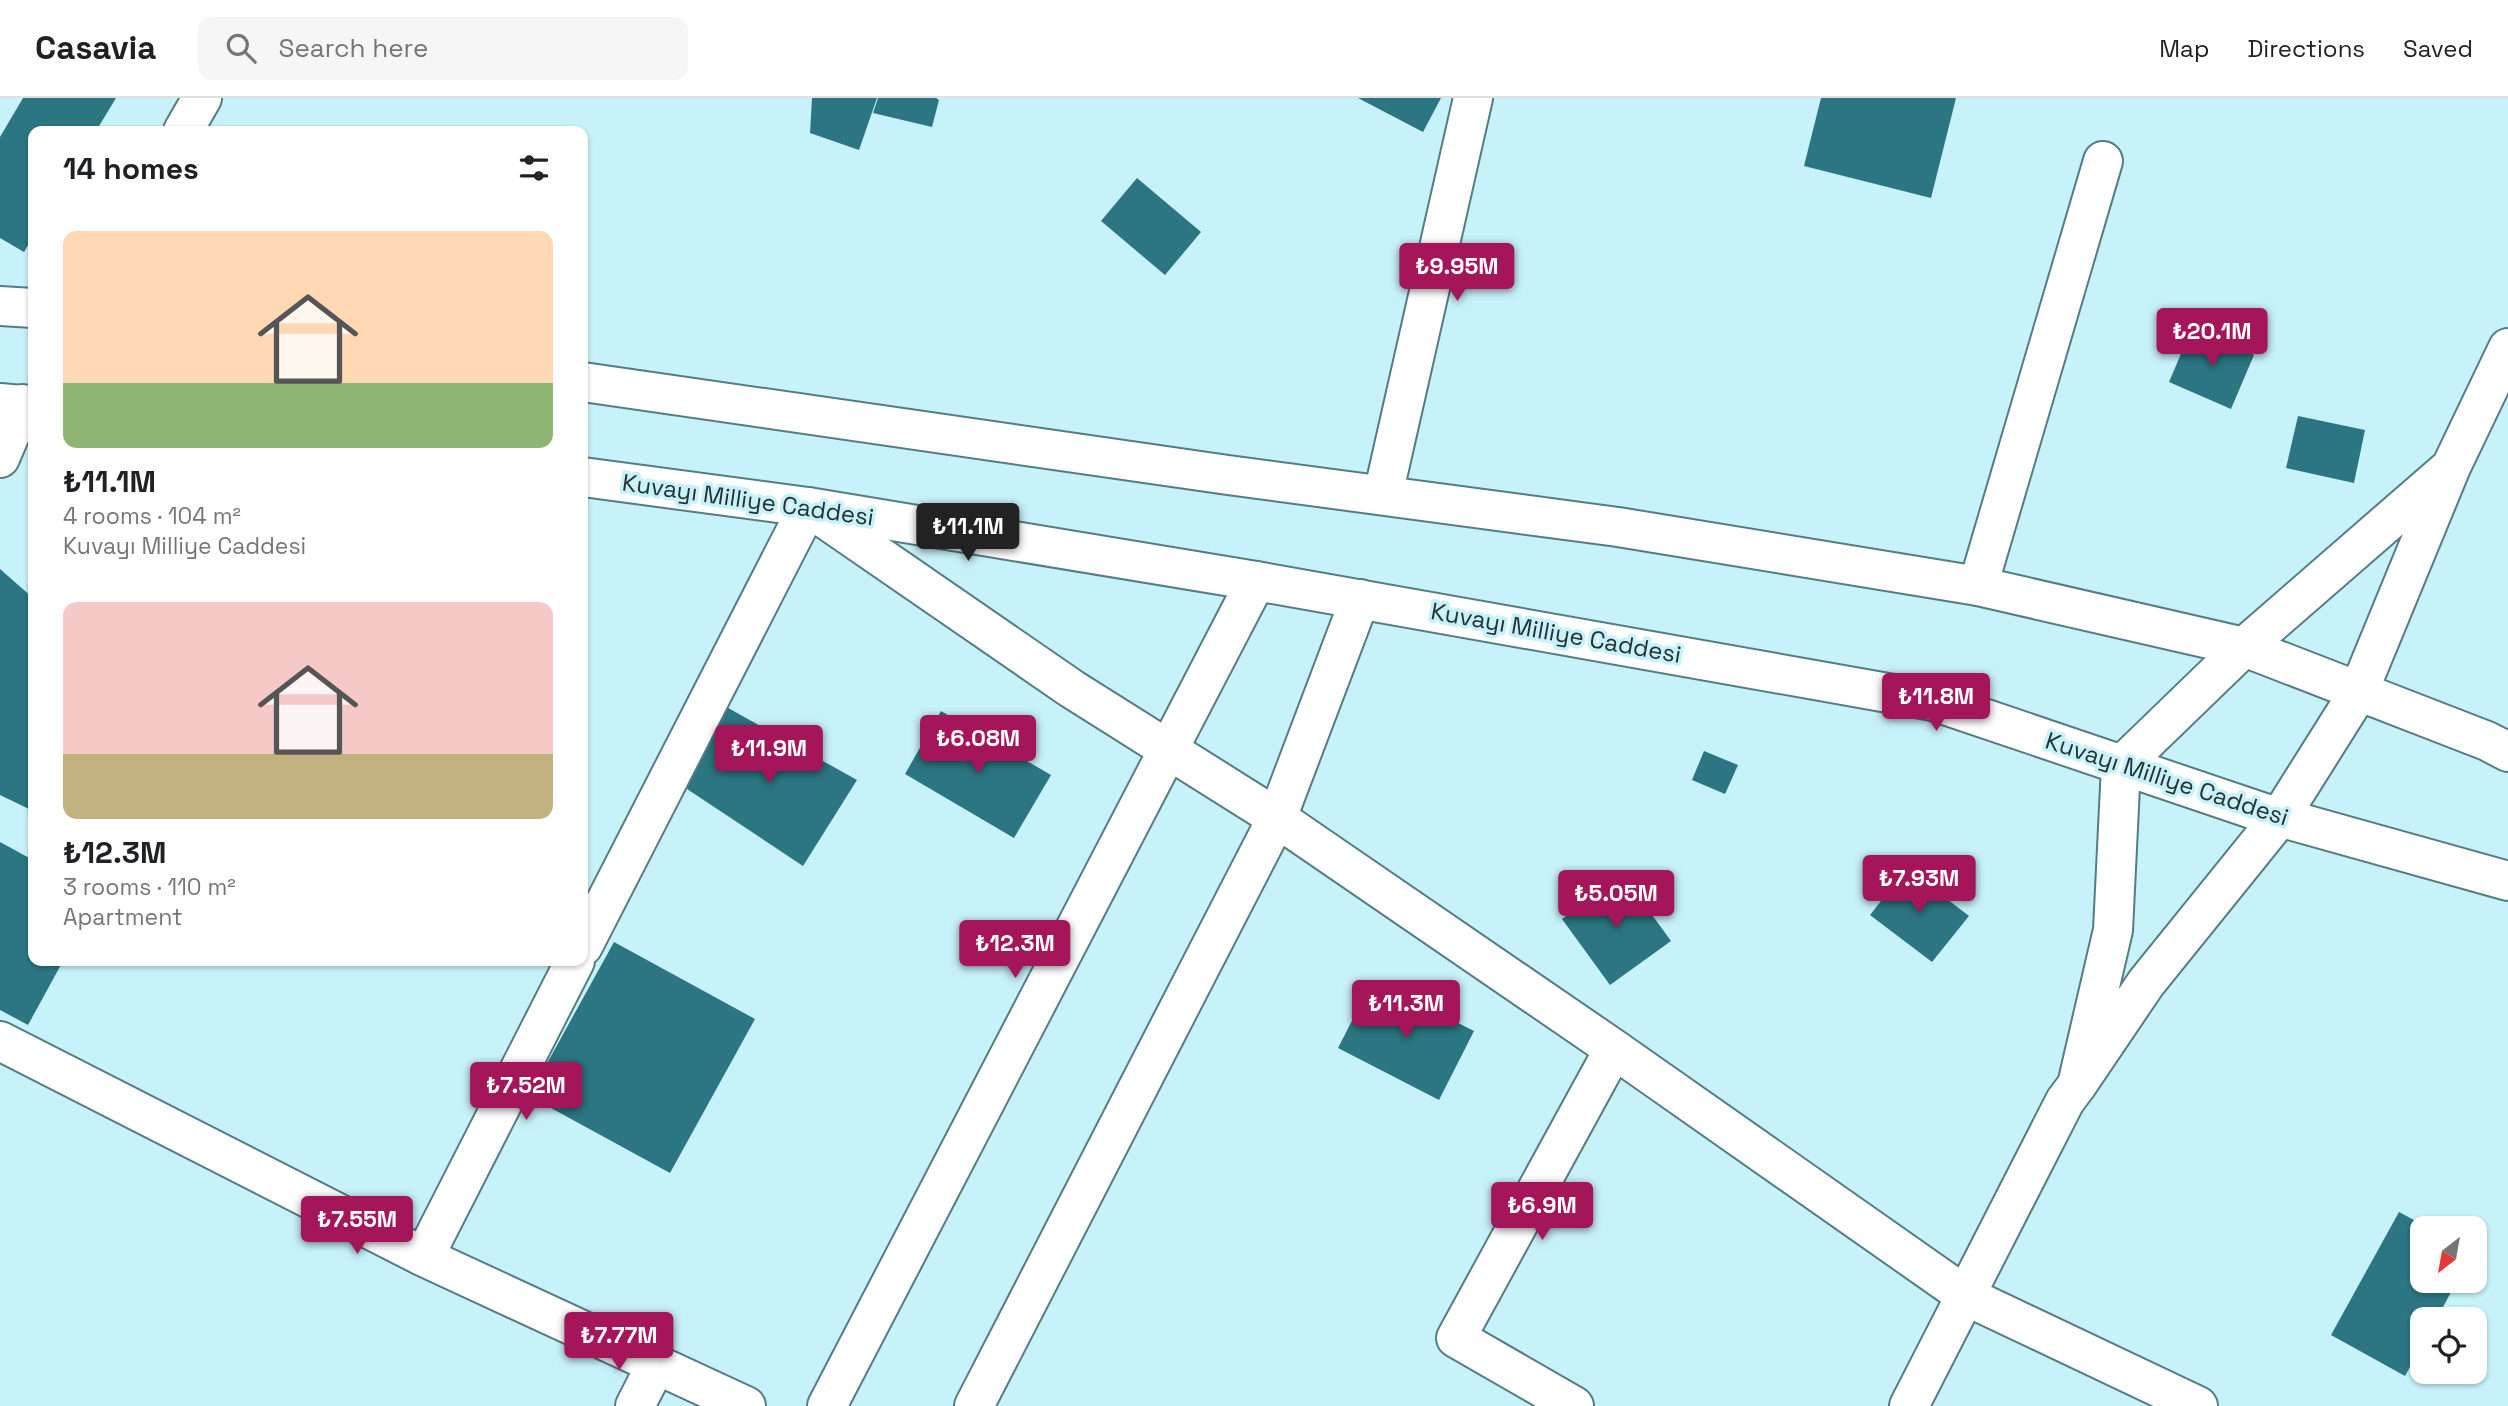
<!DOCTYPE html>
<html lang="en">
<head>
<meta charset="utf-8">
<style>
	:root { --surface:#fff; --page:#f6f6f6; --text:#202124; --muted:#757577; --line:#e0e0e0; --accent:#a41559 }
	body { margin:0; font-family:"Space Grotesk",sans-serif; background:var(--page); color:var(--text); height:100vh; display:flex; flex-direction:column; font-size:26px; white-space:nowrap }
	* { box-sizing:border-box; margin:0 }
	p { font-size:23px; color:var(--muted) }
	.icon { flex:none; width:38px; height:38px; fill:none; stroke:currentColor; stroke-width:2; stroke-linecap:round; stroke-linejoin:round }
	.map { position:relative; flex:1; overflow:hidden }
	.sheet { position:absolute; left:28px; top:28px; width:560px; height:840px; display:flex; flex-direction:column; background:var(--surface); border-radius:14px; box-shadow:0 2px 5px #0004 }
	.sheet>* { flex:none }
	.needle { width:46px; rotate:211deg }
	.controls { position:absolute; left:2410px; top:1118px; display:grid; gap:14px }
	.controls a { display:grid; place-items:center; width:77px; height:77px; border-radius:14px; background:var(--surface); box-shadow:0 2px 5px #0004; font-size:35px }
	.price { position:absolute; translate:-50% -60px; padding:0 16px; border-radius:7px; background:var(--accent); color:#fff; font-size:23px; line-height:46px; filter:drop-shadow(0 2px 4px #0008) }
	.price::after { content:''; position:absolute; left:50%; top:42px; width:21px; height:16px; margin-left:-10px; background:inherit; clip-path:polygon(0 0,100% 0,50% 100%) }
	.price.current { background:#222; color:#fff }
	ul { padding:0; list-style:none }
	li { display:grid; align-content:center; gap:14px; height:371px; padding:0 35px }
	li span { display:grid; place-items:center; height:217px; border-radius:14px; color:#555 }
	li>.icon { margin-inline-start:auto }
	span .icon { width:126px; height:126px; fill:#fffc; stroke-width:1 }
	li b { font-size:30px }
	h2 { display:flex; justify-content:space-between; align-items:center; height:84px; padding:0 35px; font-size:30px }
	header { display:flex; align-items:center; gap:42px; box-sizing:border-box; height:98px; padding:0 35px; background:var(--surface); border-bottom:2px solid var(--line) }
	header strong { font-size:33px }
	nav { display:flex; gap:38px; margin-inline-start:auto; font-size:24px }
	.search { width:490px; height:63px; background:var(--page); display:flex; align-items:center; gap:18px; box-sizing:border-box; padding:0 24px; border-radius:14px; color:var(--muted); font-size:26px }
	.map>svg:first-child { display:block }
	.building { fill:#2b7682 }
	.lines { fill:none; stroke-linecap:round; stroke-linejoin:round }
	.minor-casing { stroke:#567c83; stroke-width:42 }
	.major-casing { stroke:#567c83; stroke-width:42 }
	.minor { stroke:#fff; stroke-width:38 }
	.major { stroke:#fff; stroke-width:38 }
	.labels { text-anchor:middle; stroke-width:7; stroke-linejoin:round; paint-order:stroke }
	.street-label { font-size:24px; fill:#223235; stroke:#c8f2f9 }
</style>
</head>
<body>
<header>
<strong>Casavia</strong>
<div class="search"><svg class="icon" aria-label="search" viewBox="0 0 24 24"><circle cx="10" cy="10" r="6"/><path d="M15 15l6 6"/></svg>Search here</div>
<nav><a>Map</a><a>Directions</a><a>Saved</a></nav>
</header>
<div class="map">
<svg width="2508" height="1308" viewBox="0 0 2508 1308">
	<rect width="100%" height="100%" fill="#c8f2f9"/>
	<path class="building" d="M23,0h93l-20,33h-63v106l-9,15 -24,-14v-101z
		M812,0h65l-18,52 -49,-17z
		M878,0h58l3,2 -7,27 -59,-14z
		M1358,0h83l-18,34z
		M1821,0h135l-25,100 -127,-32z
		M1137,80l64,54 -36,43 -64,-54z
		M2192,230l62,27 -23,54 -62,-27z
		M2298,318l67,14 -11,53 -68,-15z
		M0,471l33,29v213l-33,-16z
		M721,606l136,76 -54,86 -116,-77z
		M941,613l110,64 -37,63 -109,-64z
		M1704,653l34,14 -13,29 -33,-14z
		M0,744l33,18v101h30l-35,64 -28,-15z
		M1907,770l62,48 -37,46 -62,-47z
		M1623,777l48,66 -61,44 -48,-66z
		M614,844l141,77 -85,154 -141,-77z
		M1373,882l101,51 -35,69 -101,-52z
		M2399,1114l30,16h-7v53h35l-21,39h-14v25l-17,31 -74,-41z"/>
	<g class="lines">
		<g class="minor-casing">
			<path id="minor" d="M183,33l19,-33
				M0,360l23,-54
				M2451,369l57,-119
				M1383,397l90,-397
				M1978,488l125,-425
				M583,848l225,-439 264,182 205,129 337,231 352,247 232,110
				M0,943l424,216 322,149
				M424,1159l151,-296
				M635,1308l21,-41
				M827,1308l429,-825
				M974,1308l303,-588 83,-219
				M1574,1308l-118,-68 158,-289
				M1909,1308l156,-305 12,-16 69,-102 134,-166 78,-124 93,-226 -207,180 -123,119 -8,164 -36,155"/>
		</g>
		<g class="major-casing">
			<path id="major" d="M0,208l33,2
				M583,284l645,93 390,52 360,59 266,61 243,94 21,11
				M0,305l33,3
				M583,379l225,30 448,74 677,120 328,111 247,69"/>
		</g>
		<use href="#minor" class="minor"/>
		<use href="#major" class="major"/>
	</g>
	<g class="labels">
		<g class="street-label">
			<text transform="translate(748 402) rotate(8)" y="8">Kuvayı Milliye Caddesi</text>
			<text transform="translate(1556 535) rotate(10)" y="8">Kuvayı Milliye Caddesi</text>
			<text transform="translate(2167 681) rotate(18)" y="8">Kuvayı Milliye Caddesi</text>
		</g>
	</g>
</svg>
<div class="controls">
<a><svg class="needle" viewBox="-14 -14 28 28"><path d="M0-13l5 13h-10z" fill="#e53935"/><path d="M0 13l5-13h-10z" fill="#757577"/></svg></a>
<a><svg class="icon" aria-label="locate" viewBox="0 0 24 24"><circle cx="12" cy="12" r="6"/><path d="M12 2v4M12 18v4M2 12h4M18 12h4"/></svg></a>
</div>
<b class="price" style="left:1457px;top:205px">₺9.95M</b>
<b class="price" style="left:2212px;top:270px">₺20.1M</b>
<b class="price current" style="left:968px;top:465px">₺11.1M</b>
<b class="price" style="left:1936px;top:635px">₺11.8M</b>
<b class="price" style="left:978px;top:677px">₺6.08M</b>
<b class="price" style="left:769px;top:687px">₺11.9M</b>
<b class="price" style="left:1919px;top:817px">₺7.93M</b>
<b class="price" style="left:1616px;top:832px">₺5.05M</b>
<b class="price" style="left:1015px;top:882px">₺12.3M</b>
<b class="price" style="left:1406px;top:942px">₺11.3M</b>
<b class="price" style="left:526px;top:1024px">₺7.52M</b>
<b class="price" style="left:1542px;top:1144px">₺6.9M</b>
<b class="price" style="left:357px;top:1158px">₺7.55M</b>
<b class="price" style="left:619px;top:1274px">₺7.77M</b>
<section class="sheet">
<h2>14 homes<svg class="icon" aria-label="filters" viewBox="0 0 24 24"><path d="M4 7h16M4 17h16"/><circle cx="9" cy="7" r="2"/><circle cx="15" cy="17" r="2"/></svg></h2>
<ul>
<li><span style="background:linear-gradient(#ffd9b3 70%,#8fb573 0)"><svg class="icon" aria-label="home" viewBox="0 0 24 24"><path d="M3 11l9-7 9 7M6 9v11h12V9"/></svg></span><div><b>₺11.1M</b><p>4 rooms · 104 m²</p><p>Kuvayı Milliye Caddesi</p></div></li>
<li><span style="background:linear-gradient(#f6c9c9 70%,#c2b280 0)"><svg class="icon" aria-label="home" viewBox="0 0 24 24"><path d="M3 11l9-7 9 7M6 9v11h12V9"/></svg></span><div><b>₺12.3M</b><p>3 rooms · 110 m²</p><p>Apartment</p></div></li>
</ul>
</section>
</div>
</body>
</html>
